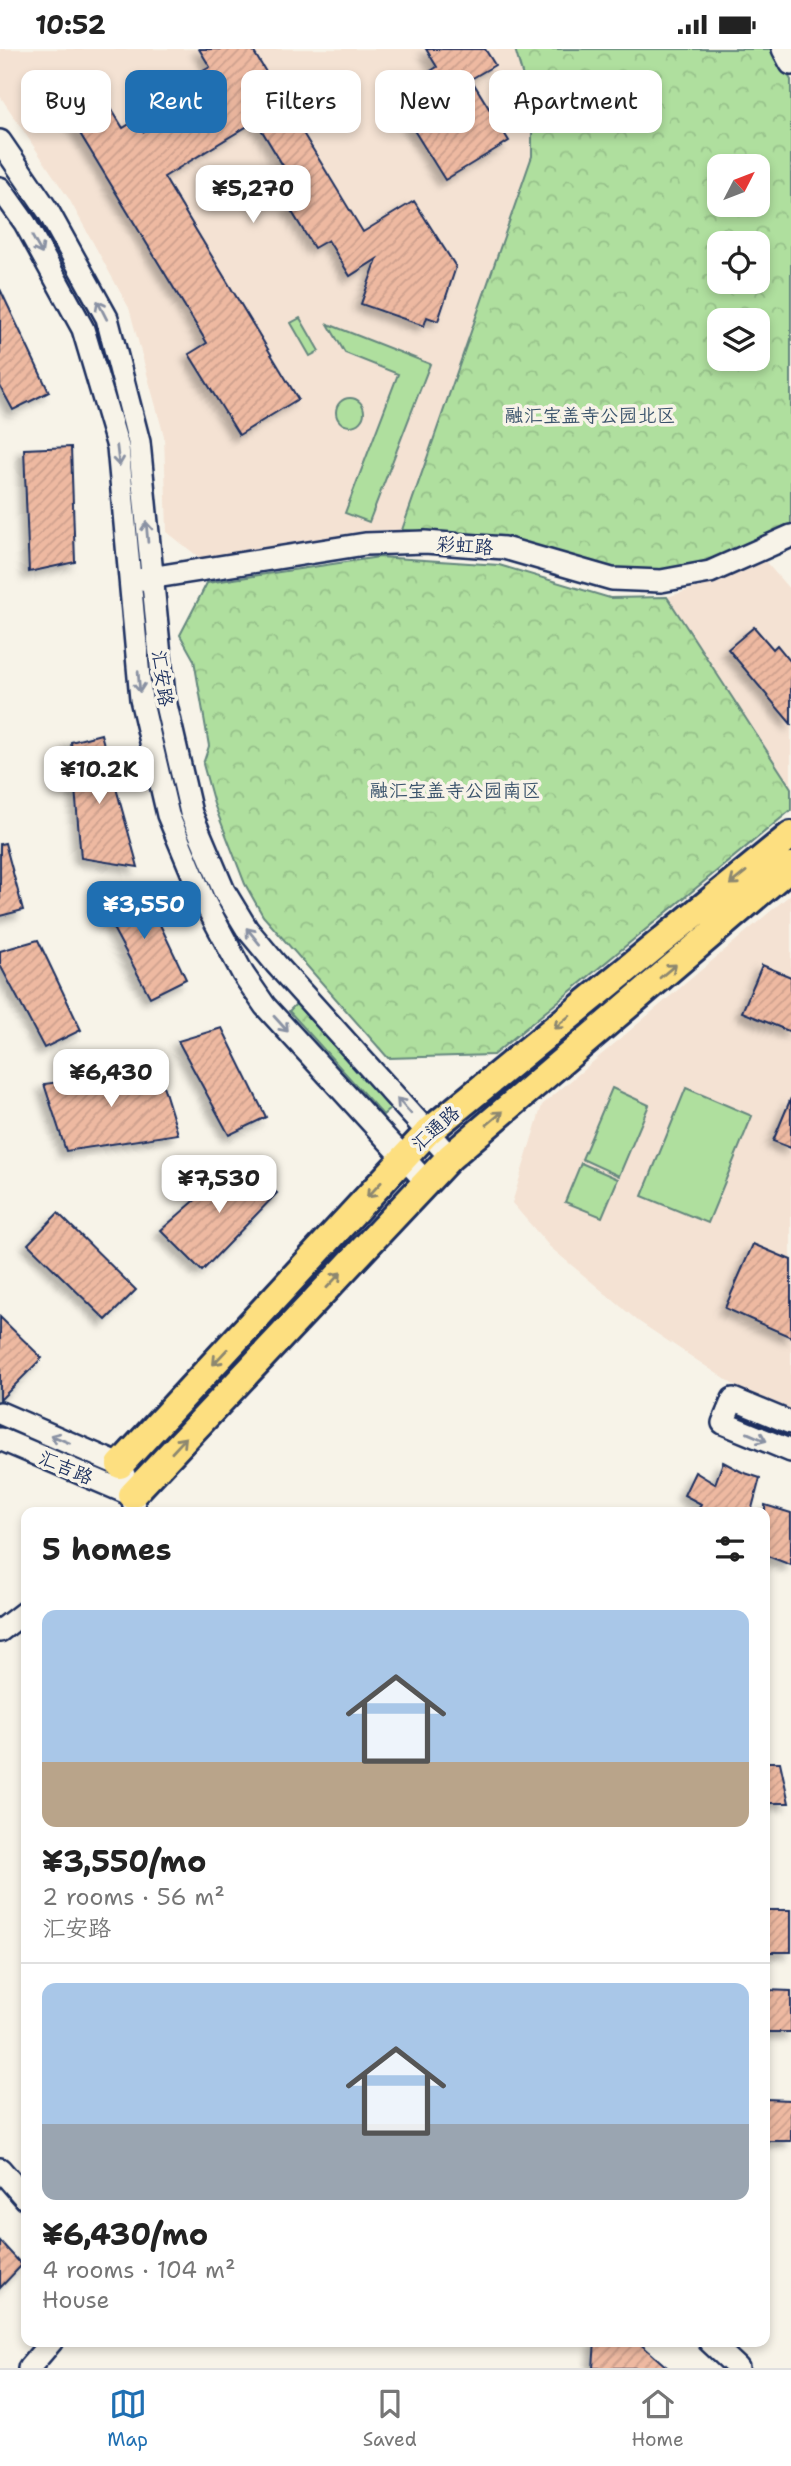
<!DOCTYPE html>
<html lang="en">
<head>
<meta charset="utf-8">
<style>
	:root { --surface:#fff; --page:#f6f6f6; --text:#222; --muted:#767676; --line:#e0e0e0; --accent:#1f6fb2 }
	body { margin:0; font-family:"Shantell Sans","LXGW WenKai TC",sans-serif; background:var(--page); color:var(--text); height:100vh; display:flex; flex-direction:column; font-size:26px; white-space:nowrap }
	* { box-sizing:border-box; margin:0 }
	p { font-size:23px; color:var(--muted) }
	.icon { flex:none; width:38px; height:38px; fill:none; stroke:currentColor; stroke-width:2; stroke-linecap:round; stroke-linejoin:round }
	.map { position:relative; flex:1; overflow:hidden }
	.side { position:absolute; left:21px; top:1458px; width:749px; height:840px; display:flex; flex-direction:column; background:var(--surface); border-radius:14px; box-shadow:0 4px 10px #0003 }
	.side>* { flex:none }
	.banner { position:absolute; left:21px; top:21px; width:749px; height:63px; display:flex; gap:14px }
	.needle { width:46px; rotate:48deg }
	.fabs { position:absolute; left:707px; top:105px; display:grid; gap:14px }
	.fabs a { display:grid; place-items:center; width:63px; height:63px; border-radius:14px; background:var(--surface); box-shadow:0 4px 10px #0003; font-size:35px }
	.price { position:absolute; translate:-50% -60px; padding:0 16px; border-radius:14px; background:#fff; color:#222; font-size:23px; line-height:46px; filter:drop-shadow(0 2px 4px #0008) }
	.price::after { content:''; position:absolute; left:50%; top:42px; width:21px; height:16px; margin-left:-10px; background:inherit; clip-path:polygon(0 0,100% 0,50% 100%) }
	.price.current { background:var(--accent); color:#fff }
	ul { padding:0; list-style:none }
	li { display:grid; align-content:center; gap:14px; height:371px; padding:0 21px }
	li+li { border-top:2px solid var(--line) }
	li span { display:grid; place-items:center; height:217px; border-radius:14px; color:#555 }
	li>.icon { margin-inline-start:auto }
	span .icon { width:126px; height:126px; fill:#fffc; stroke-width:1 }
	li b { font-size:30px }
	h2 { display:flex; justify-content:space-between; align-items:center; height:84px; padding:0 21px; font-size:30px }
	.pill { padding:0 24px; border-radius:14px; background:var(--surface); box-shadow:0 4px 10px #0003; font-size:24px; line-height:63px }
	.pill.current { background:var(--accent); color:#fff }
	.status { display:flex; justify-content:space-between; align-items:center; height:49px; padding:0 35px; background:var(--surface); direction:ltr }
	.status svg { height:19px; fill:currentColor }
	.menu { display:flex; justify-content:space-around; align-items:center; height:98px; border-top:2px solid var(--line); background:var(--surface); font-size:19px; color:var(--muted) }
	.menu a { display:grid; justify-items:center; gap:4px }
	.menu .current { color:var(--accent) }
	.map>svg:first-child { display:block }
	.built { fill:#f4e2d3 }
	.grass { fill:#afdf9e; stroke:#65877e; stroke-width:2 }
	.forest { fill:url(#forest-crowns); stroke:#65877e; stroke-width:2; fill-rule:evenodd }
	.building { fill:url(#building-hatch); stroke:#1b2f5e; stroke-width:2; filter:url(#shadow) }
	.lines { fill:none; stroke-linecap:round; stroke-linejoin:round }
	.minor-casing { stroke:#1b2f5e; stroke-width:26 }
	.major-casing { stroke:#1b2f5e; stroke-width:32 }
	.minor { stroke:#f7f3e8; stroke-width:21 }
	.major { stroke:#fddf80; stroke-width:26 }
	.oneway { stroke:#8991a3 }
	.oneway2 { stroke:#8c876f }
	.labels { text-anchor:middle; stroke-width:7; stroke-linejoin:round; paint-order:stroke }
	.park-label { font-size:19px; fill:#39526b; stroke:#f7f3e8 }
	.street-label { font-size:19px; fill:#1b2f5e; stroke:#f7f3e8 }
</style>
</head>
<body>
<div class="status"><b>10:52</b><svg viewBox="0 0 49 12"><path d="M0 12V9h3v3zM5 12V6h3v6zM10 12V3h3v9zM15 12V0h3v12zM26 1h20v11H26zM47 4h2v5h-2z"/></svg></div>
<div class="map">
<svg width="791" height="2319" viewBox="0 0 791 2319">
	<defs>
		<pattern id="forest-crowns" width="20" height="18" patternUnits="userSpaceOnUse" patternTransform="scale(1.75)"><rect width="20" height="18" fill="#afdf9e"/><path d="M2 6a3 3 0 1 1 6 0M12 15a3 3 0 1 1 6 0" fill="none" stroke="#96c08a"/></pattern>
		<pattern id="building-hatch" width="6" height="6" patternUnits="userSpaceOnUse" patternTransform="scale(1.75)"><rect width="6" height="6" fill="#eeb9a1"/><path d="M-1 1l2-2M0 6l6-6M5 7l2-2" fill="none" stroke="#cc9f8d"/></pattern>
		<filter id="shadow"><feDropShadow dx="-6" dy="6" stdDeviation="3.5" flood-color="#0004"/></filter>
	</defs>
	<rect width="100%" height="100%" fill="#f7f3e8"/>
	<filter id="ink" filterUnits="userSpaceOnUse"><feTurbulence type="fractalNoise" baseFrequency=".0143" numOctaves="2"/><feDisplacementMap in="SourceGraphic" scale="14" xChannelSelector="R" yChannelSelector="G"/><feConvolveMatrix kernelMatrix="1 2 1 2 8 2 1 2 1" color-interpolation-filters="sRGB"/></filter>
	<g filter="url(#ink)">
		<path class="built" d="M0,0h515l17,59v48l-130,374 -39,1 -162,28 -34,-27 -3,-96 -35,-128 -60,-109 -69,-103z
			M765,512l26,30v197l-124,-191 51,-16z
			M791,845v516l-51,-21 -102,-68 -88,-74 -38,-44 30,-98z"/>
		<path class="grass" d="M300,269l19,33 -9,5 -19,-33z
			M328,275l102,40 -61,158 -24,-9 53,-139 -53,-21z
			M336 363a14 14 0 1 1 28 0a14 14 0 1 1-28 0Z
			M612,1039l37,17 -30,71 -37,-17z
			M686,1039l66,28 -44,107 -66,-27z
			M581,1114l37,16 -16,38 -37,-15z"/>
		<path class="forest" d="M515,0h258l18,31v446l-81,34 -47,12 -48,-3 -109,-31 -104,-8 130,-374v-48zM719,117h39v39h-39zM719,194h39v39h-39zM719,271h39v39h-39z
			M379,508l120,8 111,33 57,-1 124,191v22l-298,245 -105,3 -125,-142 -18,-32 -31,-80 -11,-40 6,-18 -15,-86 -14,-25 27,-52z
			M296,955l95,104 -8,7 -94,-104z"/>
		<path class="building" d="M199,0h53l111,183 51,-31 42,66 -18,54 -11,-4 -3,9 -63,-22 16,-45 -27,17 -22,-36 -14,8 -25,-41 14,-8 -47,-78 -92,56 134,222 -59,36 -50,-81 18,-11 -143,-236 34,-20 25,41 13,-8 7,12 64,-38 -11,-19 14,-8z
			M426,0h59l10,16 -24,14 38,62 -64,39 -53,-85 45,-28z
			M0,240l49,103 -36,18 -13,-24z
			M71,398l4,115 -46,10 -5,-123z
			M754,578l19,22 4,-4 14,17v62l-63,-75z
			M101,685l37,133 -57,-9 -10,-116z
			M5,794l18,67 -23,6v-72z
			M143,840l43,90 -36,18 -51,-95z
			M38,891l43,90 -37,18 -44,-83v-14z
			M762,916l29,12v55l-49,-20z
			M222,979l44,89 -37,18 -51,-94z
			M158,1020l20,65 -112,17 -22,-67z
			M791,1049v50l-18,-7z
			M240,1112l37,32 -75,78 -41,-41z
			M58,1164l78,77 -30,30 -78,-76z
			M753,1195l38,16v77l-66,-29z
			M0,1268l42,41 -42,42z
			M723,1413l19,10 18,6 -9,34h-54l4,-8 -17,-9 11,-23 20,12z
			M765,1456l26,8v52l-26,-10z
			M765,1713h15l9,41h-24z
			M765,1861h26v42h-26z
			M765,1941l26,1v41h-26z
			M765,2050l26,1v41h-26z
			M0,2192l22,24 -22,23z
			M595,2292h42l31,27h-75z"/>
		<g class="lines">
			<g class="minor-casing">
				<path id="minor" d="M783,0l8,15
					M0,92l48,70 59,107 32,124 25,254 27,117 33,78 23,38 29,35 174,193
					M0,139l25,35 58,106 35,118 23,252 27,116 35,84 40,75 22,32 161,176
					M137,531l228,-36 60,-2 79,6 108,31 49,2 49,-9 81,-36
					M0,1364l120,52 12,30 3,17
					M791,1374l-58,-24 -10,24 68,28
					M0,1390l132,56
					M0,1582l26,-20
					M0,2120l26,30
					M709,2292l29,27
					M29,2319l23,-27"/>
			</g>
			<g class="major-casing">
				<path id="major" d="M120,1416l308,-333 363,-297
					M132,1446l318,-338 341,-291"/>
			</g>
			<use href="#minor" class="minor"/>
			<use href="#major" class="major"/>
		</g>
		<defs><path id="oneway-shaft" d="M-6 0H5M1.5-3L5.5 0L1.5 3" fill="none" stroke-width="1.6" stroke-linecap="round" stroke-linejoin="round" transform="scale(1.75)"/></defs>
		<g class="oneway">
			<use href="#oneway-shaft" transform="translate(37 196) rotate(61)"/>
			<use href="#oneway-shaft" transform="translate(102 261) rotate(-117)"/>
			<use href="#oneway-shaft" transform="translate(118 407) rotate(83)"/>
			<use href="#oneway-shaft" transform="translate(147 483) rotate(-95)"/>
			<use href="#oneway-shaft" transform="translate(139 633) rotate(85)"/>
			<use href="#oneway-shaft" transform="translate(253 887) rotate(-129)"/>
			<use href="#oneway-shaft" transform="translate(281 975) rotate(48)"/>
			<use href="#oneway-shaft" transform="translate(404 1057) rotate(-132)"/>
			<use href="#oneway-shaft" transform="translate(757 1388) rotate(23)"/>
			<use href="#oneway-shaft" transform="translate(60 1390) rotate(-157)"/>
		</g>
		<g class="oneway2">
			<use href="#oneway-shaft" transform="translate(738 829) rotate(141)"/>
			<use href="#oneway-shaft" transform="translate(668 922) rotate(-40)"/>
			<use href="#oneway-shaft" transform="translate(562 973) rotate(141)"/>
			<use href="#oneway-shaft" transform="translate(495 1069) rotate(-40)"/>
			<use href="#oneway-shaft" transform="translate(374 1141) rotate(133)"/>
			<use href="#oneway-shaft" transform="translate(334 1231) rotate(-47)"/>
			<use href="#oneway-shaft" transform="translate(220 1308) rotate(133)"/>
			<use href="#oneway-shaft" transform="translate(179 1396) rotate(-47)"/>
		</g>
	</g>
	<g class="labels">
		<g class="park-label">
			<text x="590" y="373">融汇宝盖寺公园北区</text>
			<text x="455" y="748">融汇宝盖寺公园南区</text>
		</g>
		<g class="street-label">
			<text transform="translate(465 496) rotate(4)" y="7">彩虹路</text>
			<text transform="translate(163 629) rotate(82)" y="7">汇安路</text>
			<text transform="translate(435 1079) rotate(-42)" y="7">汇通路</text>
			<text transform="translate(66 1418) rotate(23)" y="7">汇吉路</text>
		</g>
	</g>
</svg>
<div class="fabs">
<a><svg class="needle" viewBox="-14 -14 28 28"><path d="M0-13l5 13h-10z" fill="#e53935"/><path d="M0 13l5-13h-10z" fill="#767676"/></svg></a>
<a><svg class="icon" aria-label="locate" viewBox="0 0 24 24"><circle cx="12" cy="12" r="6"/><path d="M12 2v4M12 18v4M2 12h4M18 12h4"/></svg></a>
<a><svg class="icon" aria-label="layers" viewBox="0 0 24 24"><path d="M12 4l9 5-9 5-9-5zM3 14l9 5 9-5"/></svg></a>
</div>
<b class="price" style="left:253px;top:176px">¥5,270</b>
<b class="price" style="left:99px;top:757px">¥10.2K</b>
<b class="price current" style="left:144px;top:892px">¥3,550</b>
<b class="price" style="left:111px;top:1060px">¥6,430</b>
<b class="price" style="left:219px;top:1166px">¥7,530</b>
<div class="banner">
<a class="pill">Buy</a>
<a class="pill current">Rent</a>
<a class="pill">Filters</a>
<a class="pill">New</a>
<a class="pill">Apartment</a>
</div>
<section class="side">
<h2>5 homes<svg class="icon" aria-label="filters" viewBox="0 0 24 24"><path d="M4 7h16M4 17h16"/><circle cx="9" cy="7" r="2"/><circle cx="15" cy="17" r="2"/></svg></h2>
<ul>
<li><span style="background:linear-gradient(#a9c7e8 70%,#b9a48a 0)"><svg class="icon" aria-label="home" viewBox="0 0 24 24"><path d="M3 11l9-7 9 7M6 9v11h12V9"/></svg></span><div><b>¥3,550/mo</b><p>2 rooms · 56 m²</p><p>汇安路</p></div></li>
<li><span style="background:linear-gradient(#a9c7e8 65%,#9aa5b1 0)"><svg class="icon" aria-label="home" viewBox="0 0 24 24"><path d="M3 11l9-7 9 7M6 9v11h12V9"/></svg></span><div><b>¥6,430/mo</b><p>4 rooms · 104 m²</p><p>House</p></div></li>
</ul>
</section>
</div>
<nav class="menu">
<a class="current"><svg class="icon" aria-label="map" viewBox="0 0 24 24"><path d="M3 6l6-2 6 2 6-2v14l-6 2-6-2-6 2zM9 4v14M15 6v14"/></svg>Map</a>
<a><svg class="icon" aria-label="saved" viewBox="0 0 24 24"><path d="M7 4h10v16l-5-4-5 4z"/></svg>Saved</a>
<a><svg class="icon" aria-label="home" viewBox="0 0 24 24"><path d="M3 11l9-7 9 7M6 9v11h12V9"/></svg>Home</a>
</nav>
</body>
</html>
